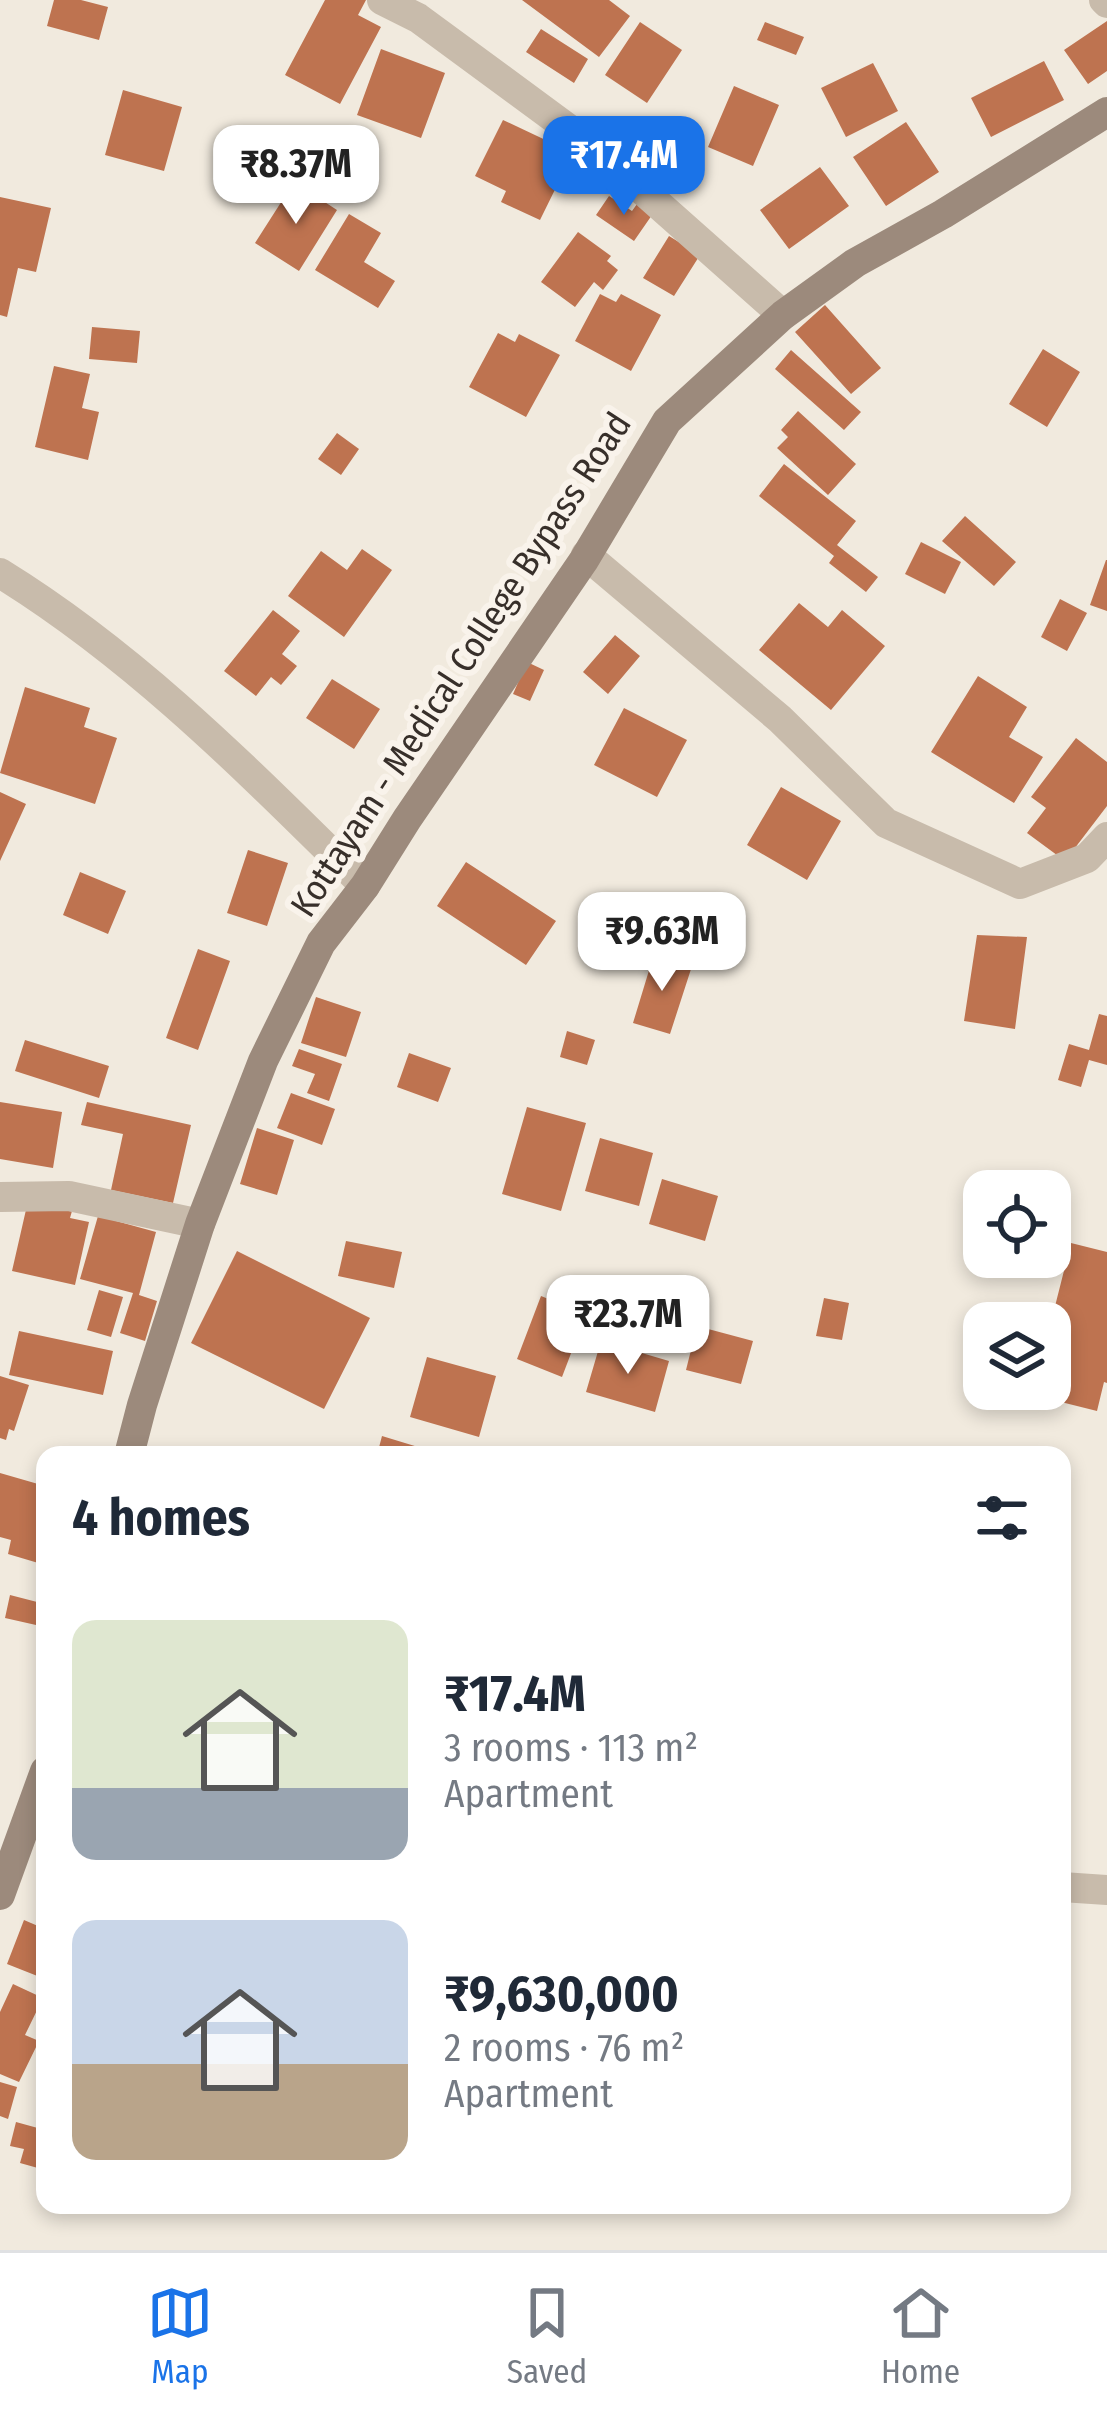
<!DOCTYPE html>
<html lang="en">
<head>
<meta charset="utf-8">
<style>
	:root { --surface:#fff; --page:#f6f6f7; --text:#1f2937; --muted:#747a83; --line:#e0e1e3; --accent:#1a73e8 }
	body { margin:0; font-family:"Fira Sans Condensed",sans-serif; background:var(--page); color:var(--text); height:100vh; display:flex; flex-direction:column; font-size:45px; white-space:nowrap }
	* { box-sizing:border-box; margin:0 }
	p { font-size:39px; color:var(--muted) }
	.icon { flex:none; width:66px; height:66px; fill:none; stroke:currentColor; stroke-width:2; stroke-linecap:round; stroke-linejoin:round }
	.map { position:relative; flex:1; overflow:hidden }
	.sheet { position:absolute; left:36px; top:1446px; width:1035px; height:768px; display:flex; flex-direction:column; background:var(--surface); border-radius:24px; box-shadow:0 6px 18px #0003 }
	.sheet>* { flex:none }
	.buttons { position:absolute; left:963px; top:1170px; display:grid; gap:24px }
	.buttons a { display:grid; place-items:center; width:108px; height:108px; border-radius:24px; background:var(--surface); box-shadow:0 6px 18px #0003; font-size:60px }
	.price { position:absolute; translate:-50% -102px; padding:0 27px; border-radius:24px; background:#fff; color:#222; font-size:39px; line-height:78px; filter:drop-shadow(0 3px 6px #0008) }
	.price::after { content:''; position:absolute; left:50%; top:72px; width:36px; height:27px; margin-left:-18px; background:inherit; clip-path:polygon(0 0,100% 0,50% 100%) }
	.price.on { background:var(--accent); color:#fff }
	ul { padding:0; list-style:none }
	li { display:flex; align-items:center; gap:36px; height:300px; padding:0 36px }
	li span { display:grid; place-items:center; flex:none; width:336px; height:240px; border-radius:24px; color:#555 }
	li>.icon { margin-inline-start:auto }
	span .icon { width:144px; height:144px; fill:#fffc; stroke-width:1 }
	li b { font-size:51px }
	h2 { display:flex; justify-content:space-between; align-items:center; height:144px; padding:0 36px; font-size:51px }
	.tab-bar { display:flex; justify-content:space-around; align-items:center; height:168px; border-top:3px solid var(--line); background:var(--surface); font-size:33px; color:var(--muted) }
	.tab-bar a { display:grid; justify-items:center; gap:6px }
	.tab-bar .on { color:var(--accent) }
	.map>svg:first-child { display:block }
	.building { fill:#be7350 }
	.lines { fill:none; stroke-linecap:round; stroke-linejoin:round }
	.minor { stroke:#c8bbab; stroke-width:30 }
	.secondary { stroke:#9c8a7c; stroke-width:30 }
	.labels { text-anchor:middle; stroke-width:12; stroke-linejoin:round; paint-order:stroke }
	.street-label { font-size:36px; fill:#372f2a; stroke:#f9f3eb }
</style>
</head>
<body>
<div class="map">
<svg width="1107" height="2250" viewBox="0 0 1107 2250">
	<rect width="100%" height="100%" fill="#f1eade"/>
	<path class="building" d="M54,0h27l27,7 -9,33 -52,-14z
		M325,0h41l-8,15 23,12 -41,77 -55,-29z
		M522,0h87l21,16 -31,41z
		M1107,21v50l-19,13 -24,-34z
		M640,22l42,28 -35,53 -42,-28z
		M765,22l39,15 -8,18 -39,-15z
		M541,29l47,30 -14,24 -48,-31z
		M381,49l64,24 -24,65 -64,-23z
		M1044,61l20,39 -73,37 -20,-39z
		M873,63l25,48 -52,26 -25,-49z
		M734,86l45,19 -26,61 -45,-19z
		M123,90l59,17 -18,64 -59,-16z
		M503,120l70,33 -33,67 -39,-18 5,-11 -31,-15z
		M906,122l33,50 -53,34 -33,-49z
		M820,167l29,39 -60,43 -29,-39z
		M294,182l43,28 -38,61 -44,-28z
		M609,196l23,15 5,-7 15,11 -18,26 -38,-26z
		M0,197l51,11 -15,64 -18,-4 -11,49 -7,-2z
		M349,214l32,19 -17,29 31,19 -17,27 -63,-38z
		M578,232l33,24 -4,5 11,9 -15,20 -9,-8 -19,25 -34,-25z
		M669,236l31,19 -26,41 -31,-18z
		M600,294l16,8 5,-8 40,21 -30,56 -56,-30z
		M825,305l56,63 -30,26 -56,-62z
		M92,327l48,4 -3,32 -48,-4z
		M498,333l17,9 4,-8 41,21 -34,62 -57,-30z
		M1043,349l37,23 -33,55 -38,-23z
		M791,350l70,62 -17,18 -69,-61z
		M54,366l36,8 -8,34 17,4 -11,48 -53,-13z
		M798,411l58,53 -28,31 -51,-47 11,-11 -7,-7z
		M337,433l22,16 -18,26 -23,-16z
		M784,464l72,57 -19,24 41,32 -12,15 -37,-29 5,-7 -75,-60z
		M965,516l51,46 -22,24 -52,-45z
		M921,542l40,20 -16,32 -40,-20z
		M362,549l30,21 -48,67 -56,-41 33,-45 26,19z
		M1106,560h1v51l-17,-6z
		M1060,599l27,14 -20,38 -26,-14z
		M799,603l29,24 14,-17 43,36 -54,64 -72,-60z
		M273,610l27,21 -18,23 15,12 -16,19 -10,-8 -15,19 -32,-25z
		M615,635l25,21 -32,38 -25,-22z
		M527,662l17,8 -14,31 -17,-7z
		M978,676l49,31 -18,30 34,20 -29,46 -83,-51z
		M332,679l48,30 -26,40 -48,-31z
		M25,687l65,21 -6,19 33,11 -22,66 -95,-31z
		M624,708l63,32 -30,57 -63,-32z
		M1076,738l31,24v44l-42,55 -38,-28 19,-25 -15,-11z
		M781,787l60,34 -34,59 -60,-35z
		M0,792l26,12 -26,57z
		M248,850l40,13 -21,63 -40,-13z
		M466,862l90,59 -30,44 -89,-59z
		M80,872l46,19 -18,43 -45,-19z
		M977,935l50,2 -12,92 -51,-8z
		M198,949l32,12 -32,89 -32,-12z
		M654,954l38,12 -22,68 -37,-11z
		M316,997l45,15 -15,45 -45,-14z
		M1099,1014l8,2v49l-18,-5 -8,27 -23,-7 11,-36 20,6z
		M567,1031l28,9 -8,25 -27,-8z
		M25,1040l84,26 -10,32 -84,-27z
		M299,1049l43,15 -13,37 -22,-8 8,-19 -23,-8z
		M409,1053l42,15 -13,34 -41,-15z
		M291,1093l44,16 -13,36 -45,-17z
		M0,1102l62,10 -9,56 -53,-9z
		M87,1102l104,23 -18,78 -62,-13 12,-56 -42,-9z
		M527,1107l59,16 -25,88 -59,-17z
		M257,1128l37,12 -17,55 -37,-11z
		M600,1138l53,15 -14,53 -54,-15z
		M662,1179l56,17 -13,45 -56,-17z
		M28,1201l44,10 -2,7 19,4 -14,63 -63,-14z
		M98,1216l58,16 -17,63 18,6 -12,40 -25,-8 13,-40 -53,-14z
		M346,1241l56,11 -8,36 -56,-12z
		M1071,1243l36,9v131l-3,-1 -7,29 -64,-16 1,-6h16v-63z
		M237,1251l133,67 -46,91 -133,-66z
		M99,1290l24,7 -12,40 -24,-7z
		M541,1296l45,18 -24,63 -45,-18z
		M824,1298l25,5 -7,37 -26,-4z
		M697,1326l56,15 -12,43 -55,-14z
		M19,1331l94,20 -10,44 -94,-20z
		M601,1341l68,20 -14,51 -69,-20z
		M427,1357l69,19 -17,61 -69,-20z
		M0,1376l29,9 -15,46 -5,-2 -3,11 -6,-2z
		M382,1436l59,18v1h-64z
		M0,1473l45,13v79l-37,-11 3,-14 -11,-3z
		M10,1595l31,8 -5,22 -31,-7z
		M24,1920l21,9v50l-38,-15z
		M13,1984l30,14 -18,37 14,6 -20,41 -19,-8v-62z
		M0,2082l17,5 -9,32 -8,-3z
		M16,2122l29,8v40l-25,-7 4,-14 -14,-3z"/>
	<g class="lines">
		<path class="minor" d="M382,0l36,18 178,131 187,166
			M1104,0l3,3
			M586,555l194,164 106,104 134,61 67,-26 20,-21
			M0,573c138,85 250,200 365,313
			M0,1197l69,-1 131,28
			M1062,1887l45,3"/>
		<path class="secondary" d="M129,1455l13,-50 58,-181 63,-163 58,-118 44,-57 42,-67 177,-259 83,-139 116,-106 72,-52 88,-49 164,-102
			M0,1895l45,-124"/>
	</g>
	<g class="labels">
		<g class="street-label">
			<text transform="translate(460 664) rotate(-57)" y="13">Kottayam - Medical College Bypass Road</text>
		</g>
	</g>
</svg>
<div class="buttons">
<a><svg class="icon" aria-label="locate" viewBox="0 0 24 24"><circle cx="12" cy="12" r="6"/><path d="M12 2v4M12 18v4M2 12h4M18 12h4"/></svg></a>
<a><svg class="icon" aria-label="layers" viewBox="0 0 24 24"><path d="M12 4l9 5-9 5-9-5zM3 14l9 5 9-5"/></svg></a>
</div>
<b class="price on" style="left:624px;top:218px">₹17.4M</b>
<b class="price" style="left:296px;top:227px">₹8.37M</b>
<b class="price" style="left:662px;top:994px">₹9.63M</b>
<b class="price" style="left:628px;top:1377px">₹23.7M</b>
<section class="sheet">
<h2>4 homes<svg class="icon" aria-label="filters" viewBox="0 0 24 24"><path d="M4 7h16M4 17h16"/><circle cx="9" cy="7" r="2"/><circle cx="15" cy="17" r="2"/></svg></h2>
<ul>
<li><span style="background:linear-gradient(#dfe7d0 70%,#9aa5b1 0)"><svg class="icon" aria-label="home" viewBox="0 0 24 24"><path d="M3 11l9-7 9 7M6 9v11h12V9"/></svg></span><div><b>₹17.4M</b><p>3 rooms · 113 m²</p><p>Apartment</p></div></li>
<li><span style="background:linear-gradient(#c9d6e8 60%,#b9a48a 0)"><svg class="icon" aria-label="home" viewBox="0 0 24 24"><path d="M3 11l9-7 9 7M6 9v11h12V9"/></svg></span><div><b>₹9,630,000</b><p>2 rooms · 76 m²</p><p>Apartment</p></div></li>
</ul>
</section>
</div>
<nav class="tab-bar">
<a class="on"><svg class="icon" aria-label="map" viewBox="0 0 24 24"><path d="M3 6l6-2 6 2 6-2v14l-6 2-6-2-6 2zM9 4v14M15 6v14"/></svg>Map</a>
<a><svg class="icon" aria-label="saved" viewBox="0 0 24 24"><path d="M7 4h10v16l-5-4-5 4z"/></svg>Saved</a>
<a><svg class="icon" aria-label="home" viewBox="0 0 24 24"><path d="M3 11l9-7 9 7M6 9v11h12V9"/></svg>Home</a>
</nav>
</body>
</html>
